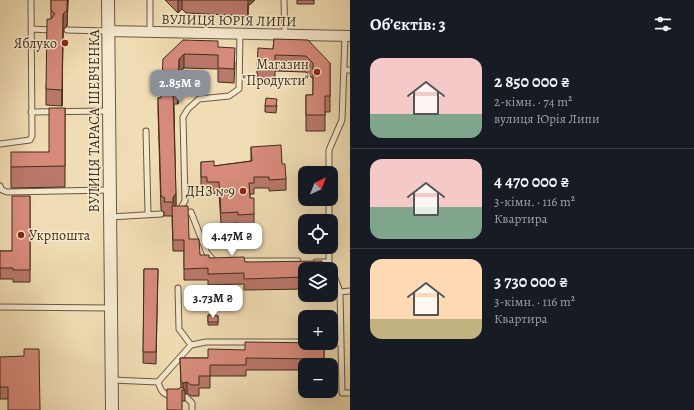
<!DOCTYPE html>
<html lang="uk">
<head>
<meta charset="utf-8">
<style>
	:root { --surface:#171b24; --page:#20242c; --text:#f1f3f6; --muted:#9ea1a6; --line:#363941; --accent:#8c9099 }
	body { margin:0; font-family:Alegreya,serif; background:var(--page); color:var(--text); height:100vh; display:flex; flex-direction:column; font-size:15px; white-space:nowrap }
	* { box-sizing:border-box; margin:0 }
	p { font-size:13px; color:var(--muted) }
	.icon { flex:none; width:22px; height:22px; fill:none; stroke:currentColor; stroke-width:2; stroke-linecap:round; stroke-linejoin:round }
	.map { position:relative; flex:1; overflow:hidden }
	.drawer { display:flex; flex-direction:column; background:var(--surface); width:344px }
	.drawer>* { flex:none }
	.needle { width:26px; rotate:43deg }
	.controls { position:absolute; left:298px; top:166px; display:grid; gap:8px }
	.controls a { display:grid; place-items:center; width:40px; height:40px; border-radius:8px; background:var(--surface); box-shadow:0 4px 16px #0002; font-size:20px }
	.price { position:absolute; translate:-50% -34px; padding:0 9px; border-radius:8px; background:#fff; color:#222; font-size:13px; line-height:26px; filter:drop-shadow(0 1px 2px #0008) }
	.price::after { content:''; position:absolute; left:50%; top:24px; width:12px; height:9px; margin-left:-6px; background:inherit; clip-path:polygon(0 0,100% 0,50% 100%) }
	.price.on { background:var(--accent); color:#fff }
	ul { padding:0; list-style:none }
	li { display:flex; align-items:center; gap:12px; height:100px; padding:0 20px }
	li+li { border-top:1px solid var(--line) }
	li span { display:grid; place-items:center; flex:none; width:112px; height:80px; border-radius:12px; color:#555 }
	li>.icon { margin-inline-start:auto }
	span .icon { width:48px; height:48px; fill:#fffc; stroke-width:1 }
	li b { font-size:17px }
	h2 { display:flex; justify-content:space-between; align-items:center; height:48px; padding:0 20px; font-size:17px }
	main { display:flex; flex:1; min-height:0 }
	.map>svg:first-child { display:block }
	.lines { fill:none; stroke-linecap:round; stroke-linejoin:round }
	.service-casing { stroke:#6b593f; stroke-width:7 }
	.minor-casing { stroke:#6b593f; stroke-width:12 }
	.tertiary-casing { stroke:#6b593f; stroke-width:14 }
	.service { stroke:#f6e9cf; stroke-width:5 }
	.minor { stroke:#f6e9cf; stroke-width:10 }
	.tertiary { stroke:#f6e9cf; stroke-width:12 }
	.wall { fill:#ba786b; stroke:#3e2d18 }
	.shaded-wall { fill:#976157; stroke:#3e2d18 }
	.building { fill:#d88b7c; stroke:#3e2d18 }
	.poi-dot { fill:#8f2418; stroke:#f6e9cf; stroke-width:1.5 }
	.labels { text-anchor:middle; stroke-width:3; stroke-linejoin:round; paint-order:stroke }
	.street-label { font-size:14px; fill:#3e2d18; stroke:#f6e9cf }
	.poi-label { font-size:14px; fill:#3e2d18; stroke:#f6e9cf; text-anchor:end }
</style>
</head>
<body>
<main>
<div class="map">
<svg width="350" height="410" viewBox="0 0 350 410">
	<rect width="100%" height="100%" fill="#f1ddb5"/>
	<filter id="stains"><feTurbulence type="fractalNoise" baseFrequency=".005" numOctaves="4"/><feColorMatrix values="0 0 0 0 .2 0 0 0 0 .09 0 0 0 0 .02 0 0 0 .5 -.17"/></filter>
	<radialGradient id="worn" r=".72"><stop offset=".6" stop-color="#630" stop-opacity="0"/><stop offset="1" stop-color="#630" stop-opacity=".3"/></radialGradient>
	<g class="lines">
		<g class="service-casing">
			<path id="service" d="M284,0l1,35
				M31,29l20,1
				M67,30l41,1
				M150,32v-32
				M344,70h6
				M31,112l78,-1
				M146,131l2,82
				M0,144l30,-4 2,-4 -1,-136
				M329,173v-23l13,-30 3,-84
				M0,186l2,4 5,2 102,-2
				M179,211l6,-10 -2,-84 5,-8 11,-10 30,-3 10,-7 1,-55
				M181,214l10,-2 16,41 7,8
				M110,217l51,-3
				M329,221v-22
				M329,247v15l11,30 2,101h8
				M238,261h60
				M316,262h13
				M178,288l1,41 12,16
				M340,292l10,-1
				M0,307l110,1
				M331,343h10
				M112,380l46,2 33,-37 15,-3h99
				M158,382c3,9 5,13 15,14
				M186,397l6,6v7"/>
		</g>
		<g class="minor-casing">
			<path id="minor" d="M108,31l242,5"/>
		</g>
		<g class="tertiary-casing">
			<path id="tertiary" d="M108,0l4,410"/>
		</g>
		<use href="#service" class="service"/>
		<use href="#minor" class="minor"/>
		<use href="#tertiary" class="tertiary"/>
	</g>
	<path class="wall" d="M51,0h17l-1,26 -4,4 -1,76 -16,-1v-16l5,-70z
		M165,0h90l-7,6v10l-62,-3 -4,-4 -4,4z
		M297,0h17v4h-17z
		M274,39l56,24v49h-5v19h-19v-36h7v-16l-7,-7 -31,-1v13h-18v-16l16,-19z
		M183,40l35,7 17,15 -1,21 -16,-1v-13l-34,-1 -5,4 -1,32h-4l2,102 13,33 11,16 9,3 36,4 60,7v20l-61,1v-6l-36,1v-5h-24v-29h-11l-1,-35h-8v-4l-3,-2 -3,-99v-13h3z
		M277,105l-1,8 -11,-1v-6z
		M65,108v79l-54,1v-21l38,-15z
		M251,147l31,17 4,15v11l-17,1v-3h-15v6h-4v4l4,16v12h-16v-3l-17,1 -2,-31 -12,1v-6h-6v-26l13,4 37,-5z
		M30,196v86h-17v-3h-13v-28h12z
		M311,247h9v1l-8,1z
		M144,269h14l-2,95 -13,-1z
		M208,315l10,1v9h-10z
		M324,343v22h-19v5h-59v6h-36v12h-11v8h-8l-4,-3 -2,1v7h-3l-4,-12 3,-1 -1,-30h28l37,-8z
		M0,357l40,53 -32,-11h-8z"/>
	<path class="shaded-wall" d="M68,0l-1,26 -4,4 -1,76 1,-92z
		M178,0h4v9l-4,4z
		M248,0h7l-7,6v10z
		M184,54v14l-5,4 -1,32 1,-45z
		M176,193v14l-3,5v-14z
		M187,382v11l-2,1v-4h-2v-7z"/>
	<path class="building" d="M51,0h16v10l-4,4 -1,76 -16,-1 1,-70h4l4,-5 -4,-4z
		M274,39l34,1 22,23v33h-5v19h-19v-20h7v-32l-7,-7 -31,-1v13h-18l1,-20 15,1z
		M183,40l35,1v6l17,1 -1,21 -16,-1v-13l-34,-1 -5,5 -1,31h-5l3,103 -3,5v4h-9l1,-4 -4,-2 -3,-98h3l2,-39z
		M266,98l11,1 -1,7h-11z
		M49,108h16v58l-54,1v-15h38z
		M281,145l1,19h3l1,15 -17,1v-3h-15v6h-5l1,15h4v16l-16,1v-3l-17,1 -2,-31h-12v-5h-6v-15l13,-1v5l38,-5 -1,-14z
		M12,196h18v74h-17v-2h-13v-17h12z
		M172,206h16l1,33h10l1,16h9v3l35,-1 1,5 77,-1 1,8h-18v8l-61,2v-6l-36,1v-6l-24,1v-29h-11z
		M144,269h14l-2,83h-13z
		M208,315l10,1v6h-10z
		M245,342l79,1v16h-3l1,6h-8l-1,-6 -67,-1v7h-36v11h-11v9h-8l-4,-3 -4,1 -2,-2 -1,-23h28v-9l37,1z
		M24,349h15l1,61h-32v-23h-8v-30l24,-1z
		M182,387l3,3h-3v20h-15v-21h11z"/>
	<g class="poi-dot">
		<circle cx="65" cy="43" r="4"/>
		<circle cx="317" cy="72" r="4"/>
		<circle cx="243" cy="191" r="4"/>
		<circle cx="21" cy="235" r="4"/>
	</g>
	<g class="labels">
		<g class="street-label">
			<text transform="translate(229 20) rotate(1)" y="5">ВУЛИЦЯ ЮРІЯ ЛИПИ</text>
			<text transform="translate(94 121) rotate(-90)" y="5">ВУЛИЦЯ ТАРАСА ШЕВЧЕНКА</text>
		</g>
		<g class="poi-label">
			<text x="57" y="48">Яблуко</text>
			<text x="309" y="69">Магазин<tspan x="309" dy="16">"Продукти"</tspan></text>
			<text x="235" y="196">ДНЗ №9</text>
			<text x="29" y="240" text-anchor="start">Укрпошта</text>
		</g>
	</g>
	<rect width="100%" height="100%" filter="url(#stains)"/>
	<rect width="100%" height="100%" fill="url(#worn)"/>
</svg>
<div class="controls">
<a><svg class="needle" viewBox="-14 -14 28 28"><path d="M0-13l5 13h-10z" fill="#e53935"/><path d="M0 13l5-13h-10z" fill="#9ea1a6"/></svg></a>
<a><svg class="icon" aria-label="locate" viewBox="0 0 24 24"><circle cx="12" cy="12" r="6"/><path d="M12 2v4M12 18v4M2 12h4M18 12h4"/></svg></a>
<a><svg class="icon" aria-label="layers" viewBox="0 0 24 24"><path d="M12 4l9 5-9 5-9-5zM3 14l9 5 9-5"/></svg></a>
<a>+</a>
<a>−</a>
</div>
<b class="price on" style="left:180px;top:104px">2.85M ₴</b>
<b class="price" style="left:232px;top:257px">4.47M ₴</b>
<b class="price" style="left:213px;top:319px">3.73M ₴</b>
</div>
<section class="drawer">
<h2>Об’єктів: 3<svg class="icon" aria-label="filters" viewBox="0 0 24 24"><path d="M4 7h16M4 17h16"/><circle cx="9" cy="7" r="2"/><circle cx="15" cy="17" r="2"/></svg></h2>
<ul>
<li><span style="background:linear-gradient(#f6c9c9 70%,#7fa58c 0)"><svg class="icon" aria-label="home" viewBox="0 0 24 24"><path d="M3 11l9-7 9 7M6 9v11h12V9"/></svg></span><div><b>2 850 000 ₴</b><p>2-кімн. · 74 m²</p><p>вулиця Юрія Липи</p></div></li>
<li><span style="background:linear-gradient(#f6c9c9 60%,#7fa58c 0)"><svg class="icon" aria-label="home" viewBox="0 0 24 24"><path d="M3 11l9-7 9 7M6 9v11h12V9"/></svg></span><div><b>4 470 000 ₴</b><p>3-кімн. · 116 m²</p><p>Квартира</p></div></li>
<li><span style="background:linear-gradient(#ffd9b3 75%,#c2b280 0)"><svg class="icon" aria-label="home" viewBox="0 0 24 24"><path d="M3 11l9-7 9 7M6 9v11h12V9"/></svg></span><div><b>3 730 000 ₴</b><p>3-кімн. · 116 m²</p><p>Квартира</p></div></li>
</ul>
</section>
</main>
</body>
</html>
